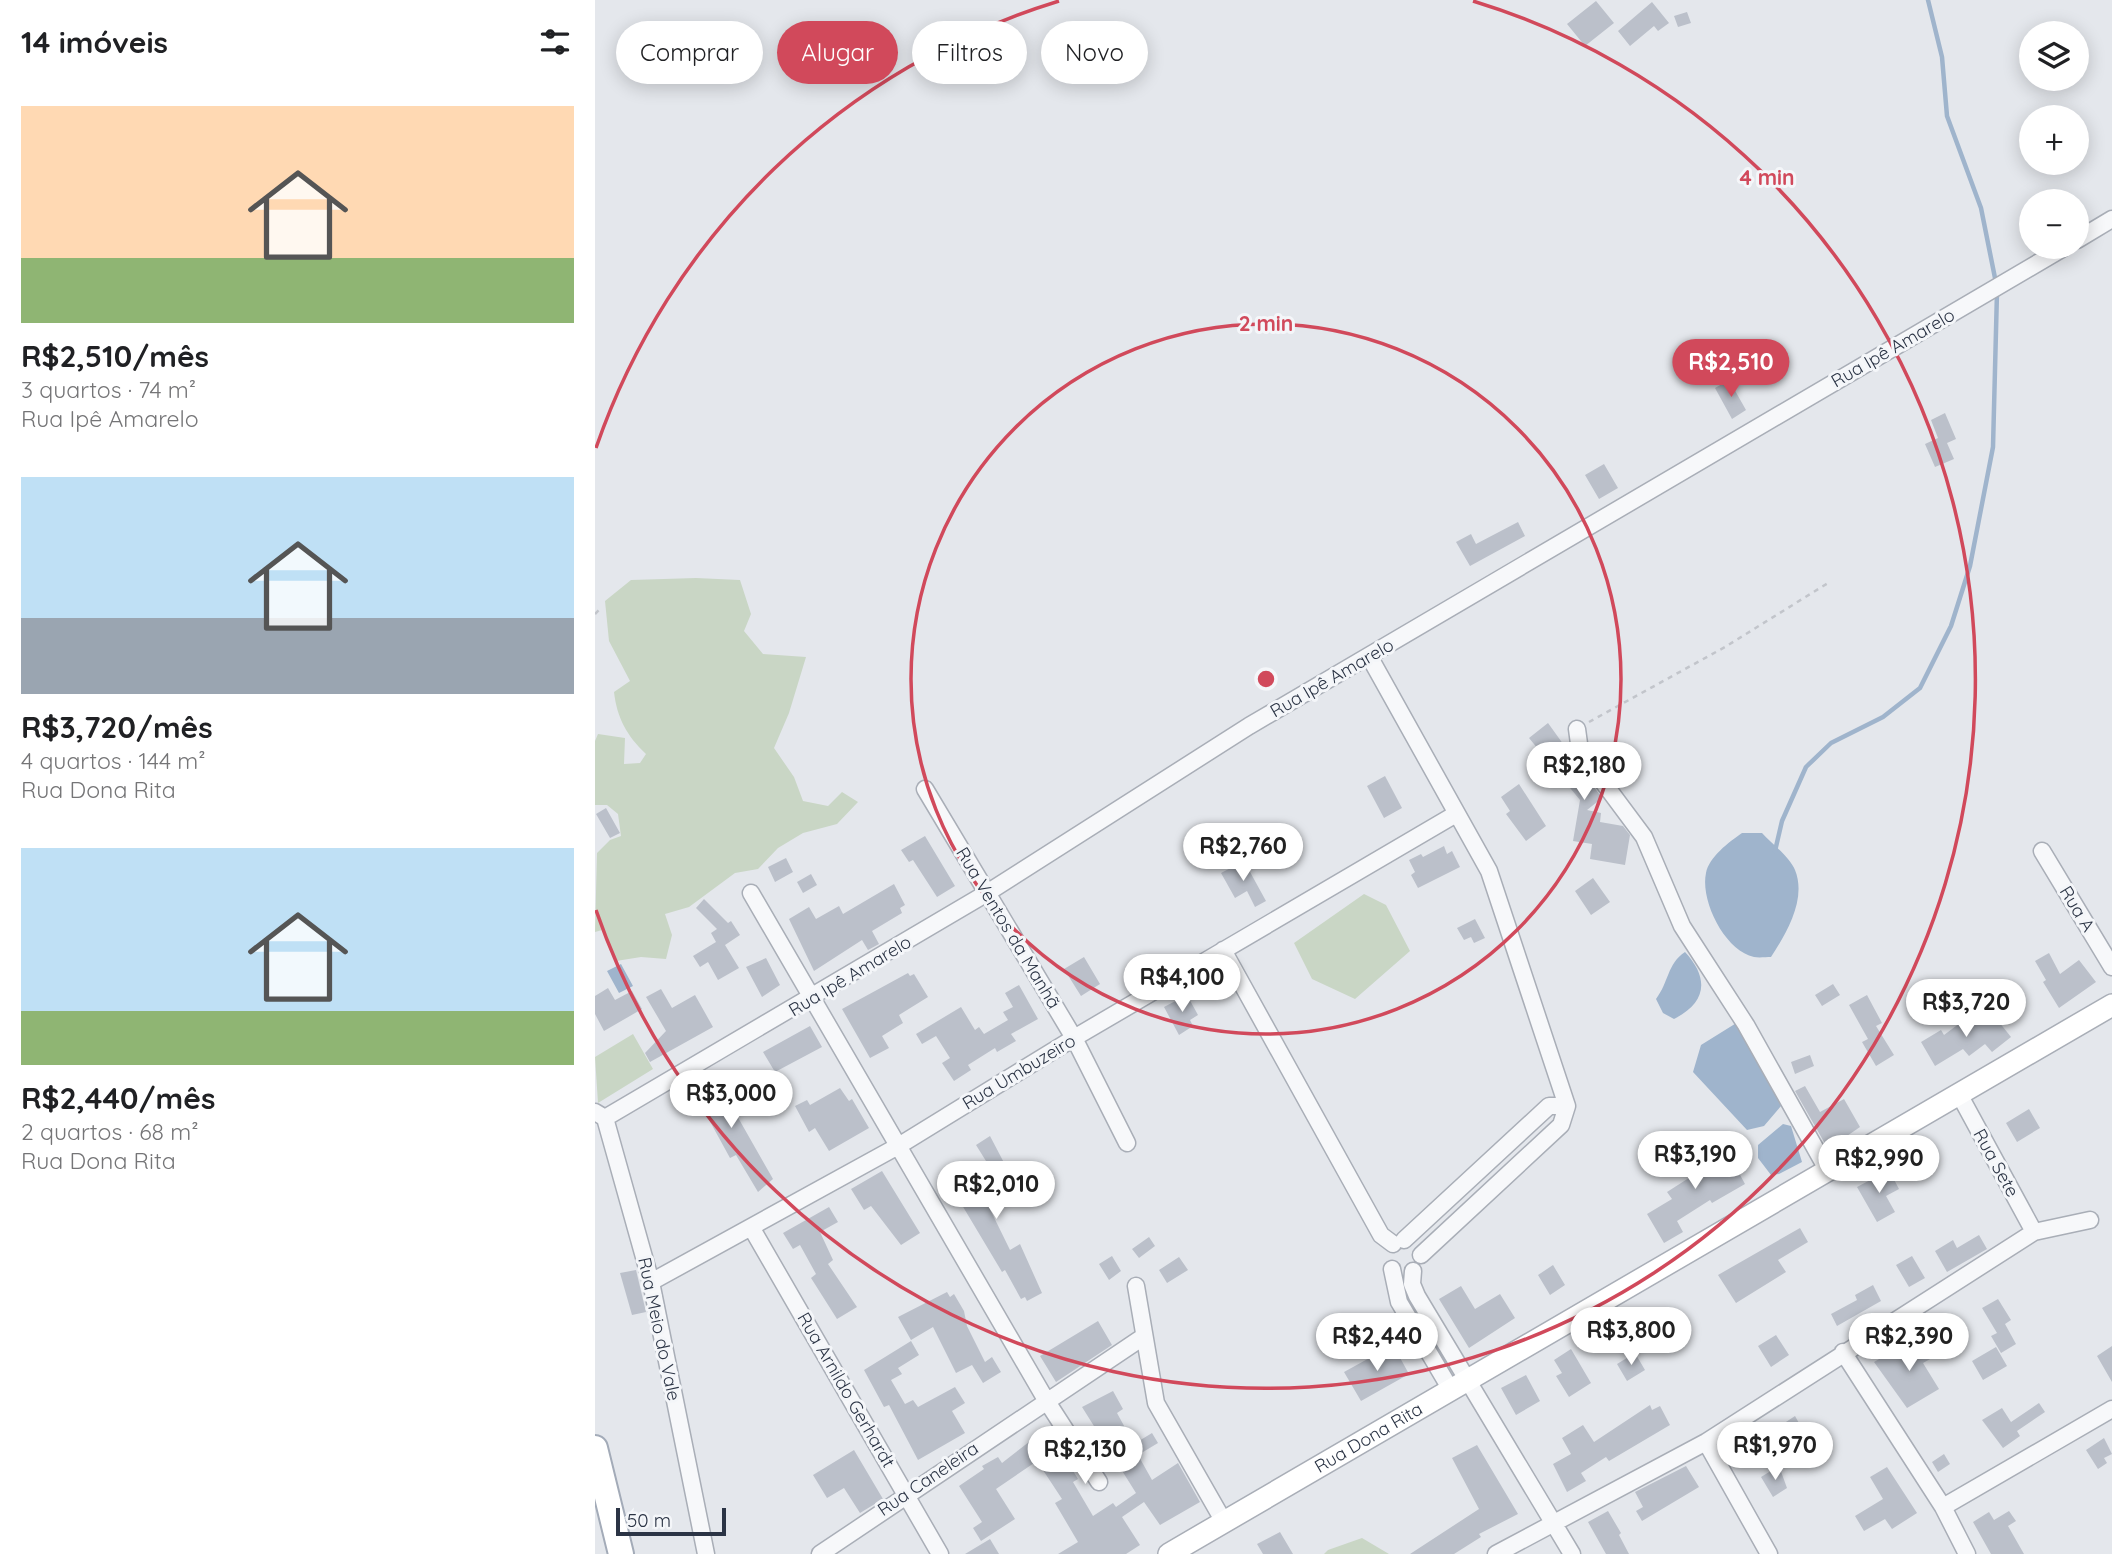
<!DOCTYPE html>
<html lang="pt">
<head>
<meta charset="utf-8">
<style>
	:root { --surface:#fff; --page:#f6f6f6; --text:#202124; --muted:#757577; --accent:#d1495b }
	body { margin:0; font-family:Quicksand,sans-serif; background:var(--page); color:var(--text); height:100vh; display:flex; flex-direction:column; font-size:26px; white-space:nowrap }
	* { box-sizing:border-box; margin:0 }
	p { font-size:23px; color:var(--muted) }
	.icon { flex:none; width:38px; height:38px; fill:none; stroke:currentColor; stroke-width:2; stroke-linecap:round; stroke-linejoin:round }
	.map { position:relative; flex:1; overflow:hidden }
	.drawer { display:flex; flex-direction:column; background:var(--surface); width:595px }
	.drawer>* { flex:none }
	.guide { position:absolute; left:21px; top:21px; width:665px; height:63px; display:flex; gap:14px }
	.fabs { position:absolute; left:1424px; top:21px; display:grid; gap:14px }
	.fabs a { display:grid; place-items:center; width:70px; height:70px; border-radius:50%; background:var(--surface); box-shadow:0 4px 18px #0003; font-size:35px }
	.scale { position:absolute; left:21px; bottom:18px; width:110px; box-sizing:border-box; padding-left:7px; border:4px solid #2b3445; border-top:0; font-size:19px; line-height:24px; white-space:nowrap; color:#2b3445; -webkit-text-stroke:5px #f4f6f9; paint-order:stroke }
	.price { position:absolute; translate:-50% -60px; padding:0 16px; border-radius:24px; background:#fff; color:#222; font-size:23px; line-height:46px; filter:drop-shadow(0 2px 4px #0008) }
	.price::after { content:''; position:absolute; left:50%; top:42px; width:21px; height:16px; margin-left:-10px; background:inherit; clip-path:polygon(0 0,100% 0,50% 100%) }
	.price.selected { background:var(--accent); color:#fff }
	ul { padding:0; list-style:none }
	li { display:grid; align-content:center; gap:14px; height:371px; padding:0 21px }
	li span { display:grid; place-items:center; height:217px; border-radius:0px; color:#555 }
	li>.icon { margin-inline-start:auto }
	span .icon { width:126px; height:126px; fill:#fffc; stroke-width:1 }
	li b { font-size:30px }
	h2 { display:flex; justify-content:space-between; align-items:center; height:84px; padding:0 21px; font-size:30px }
	.pill { padding:0 24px; border-radius:32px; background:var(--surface); box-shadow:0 4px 18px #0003; font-size:24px; line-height:63px }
	.pill.selected { background:var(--accent); color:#fff }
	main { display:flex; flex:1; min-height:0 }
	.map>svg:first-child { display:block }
	.green { fill:#c9d6c5 }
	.water { fill:#9fb4cc }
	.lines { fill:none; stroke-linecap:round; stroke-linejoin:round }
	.stream { stroke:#9fb4cc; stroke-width:4.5 }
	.building { fill:#bbc0ca }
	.minor-casing { stroke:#a9aeb7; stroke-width:19 }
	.secondary-casing { stroke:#a9aeb7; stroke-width:24 }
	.primary-casing { stroke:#a3abb8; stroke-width:28 }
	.path { stroke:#c2c5cb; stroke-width:2.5; stroke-dasharray:5 5; stroke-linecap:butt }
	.minor { stroke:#f7f8fa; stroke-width:16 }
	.secondary { stroke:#fff; stroke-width:21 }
	.primary { stroke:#fff; stroke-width:24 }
	.ring { fill:none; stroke:#d1495b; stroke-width:3.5 }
	.labels { text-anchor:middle; stroke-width:6; stroke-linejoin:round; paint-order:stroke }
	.street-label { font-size:18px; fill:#2b3445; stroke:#f4f6f9 }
	.centre { fill:#d1495b; stroke:#f4f6f9; stroke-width:3.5 }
	.ring-label { font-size:21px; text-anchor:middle; font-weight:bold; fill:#d1495b; stroke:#f4f6f9; stroke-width:6; stroke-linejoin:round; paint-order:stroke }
</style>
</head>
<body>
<main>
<section class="drawer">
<h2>14 imóveis<svg class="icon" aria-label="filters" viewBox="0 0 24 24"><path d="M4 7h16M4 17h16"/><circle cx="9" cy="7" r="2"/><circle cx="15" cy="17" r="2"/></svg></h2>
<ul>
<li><span style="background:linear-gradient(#ffd9b3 70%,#8fb573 0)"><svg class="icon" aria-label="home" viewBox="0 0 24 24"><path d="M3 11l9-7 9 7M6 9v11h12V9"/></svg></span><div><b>R$2,510/mês</b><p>3 quartos · 74 m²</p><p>Rua Ipê Amarelo</p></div></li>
<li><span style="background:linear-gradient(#bfe0f5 65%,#9aa5b1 0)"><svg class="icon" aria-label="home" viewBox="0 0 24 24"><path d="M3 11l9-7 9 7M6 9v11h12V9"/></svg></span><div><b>R$3,720/mês</b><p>4 quartos · 144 m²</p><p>Rua Dona Rita</p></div></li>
<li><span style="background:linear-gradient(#bfe0f5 75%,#8fb573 0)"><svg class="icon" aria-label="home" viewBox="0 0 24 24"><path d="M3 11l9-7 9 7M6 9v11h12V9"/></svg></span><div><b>R$2,440/mês</b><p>2 quartos · 68 m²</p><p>Rua Dona Rita</p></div></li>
</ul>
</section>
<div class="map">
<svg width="1517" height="1554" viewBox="0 0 1517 1554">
	<rect width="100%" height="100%" fill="#e4e7ec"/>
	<path class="green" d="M101,578l44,2 11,34 -7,17 19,23 43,3 -17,56 -15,35 20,29 9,24 25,5 14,-14 16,10 -21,22 -34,9 -25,15 -20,21 -23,4 -46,34 -24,7 7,21 -6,24 -25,-2 -25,4 -14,-31 -7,2 2,-79 13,-13 11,-4 -3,-22 -11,-9h-12v-64l3,-7 27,4 -1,26 16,-1 6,-9c-19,-18 -29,-36 -32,-62l16,-11 -21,-40 -4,-40 26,-21z
		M769,894l22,11 24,46 -55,48 -43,-20 -18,-36z
		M38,1034l20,35 -55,34 -3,-46z
		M767,1538l27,16h-65l4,-4z"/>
	<path class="water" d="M1147,833h20c9,10 28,24 33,37 12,29 -9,64 -24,87 -5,0 -12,1 -17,0 -29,-6 -54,-56 -48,-84 3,-16 23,-31 36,-40z
		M1090,952c25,27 21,51 -11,67l-11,-6 -7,-14c13,-17 11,-35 29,-47z
		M26,964l12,22 -14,7 -12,-22z
		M1143,1022l43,84 -17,20 -17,4 -54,-58 8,-27z
		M1188,1124l8,2 11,36 -23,12 -8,1 -13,-17v-13z"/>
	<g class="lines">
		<path class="stream" d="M1333,0l14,57 5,59 34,92 15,75
			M1180,851l7,-30 24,-54 25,-24 52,-26 37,-29 31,-62 19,-60 23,-119 4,-155"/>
	</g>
	<path class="building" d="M1001,1l18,22 -29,23 -18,-22z
		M1057,2l17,21 -11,8 -4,-5 -24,20 -12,-15z
		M1092,12l4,11 -13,4 -4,-11z
		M1134,380l17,30 -14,9 -17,-31z
		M1350,413l11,26 -9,4 7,16 -19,8 -10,-23 13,-6 -7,-18z
		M1009,464l14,24 -19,11 -14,-24z
		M923,522l7,14 -55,30 -14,-24 15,-8 5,10z
		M953,723l54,75 -15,12 14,3 -1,9 23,4 7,9 -5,30 -35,-6 2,-15 -19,-3 7,-41 -51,-62z
		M790,776l17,32 -18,10 -17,-32z
		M924,784l27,42 -20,15 -20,-27 4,-3 -9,-14z
		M11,808l14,25 -10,5 -14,-24z
		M330,836l30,50 -18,11 -24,-37 -4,2 -8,-12z
		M849,846l3,8 5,-3 8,16 -42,21 -7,-13 4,-3 -6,-12 12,-6 2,3z
		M191,858l7,14 -18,10 -7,-15z
		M649,861l22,40 -11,6 -8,-16 -12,7 -14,-25z
		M216,874l6,11 -14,8 -6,-11z
		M998,878l17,24 -19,13 -16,-24z
		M299,884l11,21 -5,3 2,5 -30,18 7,13 -11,6 -6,-10 -48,31 -25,-52 20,-12 7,12 23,-13 4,8z
		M109,899l24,24 3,-2 9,14 -15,10 14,23 -21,12 -10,-18 -8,5 -7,-11 23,-14 -5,-9 6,-4 -21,-21z
		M880,919l10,19 -11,5 -3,-6 -7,3 -7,-12z
		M1454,953l11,21 19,-14 17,22 -37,26 -16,-26 3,-2 -11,-19z
		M489,957l16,27 -19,12 -17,-27z
		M171,958l14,27 -18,12 -16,-30z
		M313,973l2,3 4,-2 14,23 -29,18 4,8 -21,13 7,12 -19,10 -28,-49z
		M1238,984l7,11 -18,11 -7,-11z
		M424,985l19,34 -27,15 5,7 -19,11 -2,-4 -27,17 3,5 -17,11 -12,-18 8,-5 -14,-22 -14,8 -6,-10 45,-27 14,23 4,-3 5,7 24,-14 -5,-8 10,-5 -8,-14z
		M13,988l7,12 17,-9 10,18 -38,22 -9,-17v-18z
		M66,989l11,19 23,-13 18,32 -63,35 -5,-9 21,-22 -20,-34z
		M592,995l11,20 -8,5 3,6 -14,9 -15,-28z
		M1272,995l15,28 -6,3 18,29 -18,11 -14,-24 6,-3 -19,-34z
		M1396,1012l20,25 -19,15 -7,-8 -16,12 -6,-7 -28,17 -14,-24 20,-12 3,5 20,-15 4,5 8,-7 3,4z
		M215,1026l12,21 -47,25 -12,-20z
		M1215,1055l4,11 -19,8 -4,-12z
		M112,1076l2,4 6,-3 58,102 -15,13 -22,-37 -6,3 -40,-73z
		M1210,1086l15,26 24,-13 16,28 -32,22 -33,-58z
		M245,1088l9,13 3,-2 17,29 -40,23 -14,-23 -6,4 -14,-26 12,-6 3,5z
		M1434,1109l11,19 -23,14 -11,-19z
		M395,1136l22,42 -18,12 3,5 -11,6 24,49 10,-6 22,49 -15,8 -2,-4 -4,2 -16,-29 -3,2 -49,-82 38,-21 -15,-24z
		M1104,1146l7,14 12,-7 8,13 7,-4 12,22 -33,19 -2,-3 -33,21 6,11 -19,11 -17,-29 25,-15 -5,-7 25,-16 -10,-21z
		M1294,1170l10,19 -13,7 9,16 -18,10 -20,-35z
		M287,1171l38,62 -19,12 -30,-39 -7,4 -13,-21z
		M234,1207l9,15 -18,10 13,28 -5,4 29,43 -20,12 -26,-41 5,-4 -16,-29 -7,4 -10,-16z
		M1205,1228l8,14 -30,18 8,12 -50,31 -18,-28z
		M1384,1235l8,14 -40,23 -12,-21 18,-11 4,8z
		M554,1237l6,9 -16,12 -7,-9z
		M517,1256l9,15 -12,9 -10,-16z
		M1317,1256l13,22 -16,9 -13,-22z
		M584,1257l9,13 -21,13 -8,-13z
		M958,1265l12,20 -15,10 -12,-20z
		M41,1270l10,42 -14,3 -12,-42z
		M1278,1285l8,16 -44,25 -6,-12 26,-14 -2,-5z
		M866,1286l14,23 25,-15 15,24 -46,30 -30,-49z
		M352,1292l3,5 4,-3 10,17 3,15 18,36 7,-5 9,15 -18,11 -11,-18 -16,8 -23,-46 -22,13 -13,-23z
		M1403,1299l13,21 -6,4 11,20 -15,9 -10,-17 6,-3 -15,-25z
		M503,1321l14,24 -56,37 -16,-26z
		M1181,1335l13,20 -18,12 -13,-21z
		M1327,1340l10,18 -9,5 16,26 -32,19 -33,-46 29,-17 3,4z
		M316,1341l8,14 -21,13 4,6 -11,6 14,24 8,-4 5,7 37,-20 10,16 -13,8 13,22 -47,27 -29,-55 -5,2 -20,-37z
		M798,1345l16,29 -48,27 -17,-29z
		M1517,1346v36l-15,-26z
		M1401,1347l11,19 -24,14 -11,-19z
		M976,1349l20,34 -22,14 -13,-21 6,-3 -8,-13z
		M1040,1353l10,17 -18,11 -10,-17z
		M931,1375l14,26 -24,14 -15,-27z
		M518,1391l10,18 -6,4 17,31 18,-11 6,10 -20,12 14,25 26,-17 22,39 -40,23 -16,-23 -22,15 18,28 -14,9h-68l20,-12 -23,-39 7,-4 -25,-38 -41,28 19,30 -34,22 -8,-13 9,-6 -23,-36 25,-17 -2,-3 16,-9 4,6 45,-35 31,51 -5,3 20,34 20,-13 3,4 20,-14 -54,-86z
		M1444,1403l6,9 -28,19 3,5 -17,12 -21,-28 20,-12 9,14z
		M1055,1405l2,5 8,-4 10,19 -61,36 -3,-4 -25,16 5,8 -19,11 -14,-28 18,-10 -9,-16 21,-13 11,17z
		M1200,1416l9,16 -30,17 -8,-14z
		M1509,1438l8,16 -8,4 3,5 -9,6 -12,-19z
		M882,1445l41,69 -39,20 2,3 -27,17h-44l69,-45 -27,-51z
		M259,1450l29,49 -23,14 -16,-25 -17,10 -14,-23z
		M1349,1454l6,10 -12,8 -6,-10z
		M1091,1466l13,21 -57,34 -6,-10 7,-4 -8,-15z
		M1184,1466l8,22 -14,9 -12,-20z
		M1292,1467l30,46 -25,16 -7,-10 -21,12 -9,-15 28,-17 -13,-22z
		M1013,1511l13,22 -2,2 10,19h-23l-18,-32z
		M1414,1511l7,10 -8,5 16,28h-33l-18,-32 16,-10 5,8z
		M685,1532l13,22h-30l-6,-10z
		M395,1539l9,15h-34z"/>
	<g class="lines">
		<g class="minor-casing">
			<path id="minor" d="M1482,240l35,-21
				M774,656l120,215 78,235 -6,19 -140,130
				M982,729l3,22 64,86 38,89 64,99 82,146
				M330,789l149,249 53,105
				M1447,851l70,116
				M156,893l295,507 53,82
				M628,950l158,285 12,9
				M1364,1094l75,138
				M0,1112l10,6 46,164 55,272
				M10,1118l382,-225 262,-167 816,-479
				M156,1227l189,327
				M809,1240l145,-134h18
				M797,1269l7,33 52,88
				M818,1271l-1,13 5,12 155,258
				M56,1282l249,-137 174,-107 382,-224
				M541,1286l20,117 68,119
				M1248,1352l100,155 24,47
				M1111,1442l63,112
				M1348,1507l169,-98
				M225,1554l323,-217
				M901,1554l210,-112 328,-210 56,-12"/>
		</g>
		<g class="secondary-casing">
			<g id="secondary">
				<path id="s1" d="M574,1554l943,-549"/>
			</g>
		</g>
		<g class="primary-casing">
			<path id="primary" d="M0,1448l26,106"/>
		</g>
		<path class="path" d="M0,614l6,-6
			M994,722l136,-75 103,-64"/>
		<use href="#minor" class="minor"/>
		<use href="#secondary" class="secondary"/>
		<use href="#primary" class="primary"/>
	</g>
	<g class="ring">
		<circle cx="671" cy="679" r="355"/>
		<path d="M1 448A709 709 0 0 1 464 1M878 1A709 709 0 1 1 1 910"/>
	</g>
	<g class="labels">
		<g class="street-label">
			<text transform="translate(1298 348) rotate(-30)" y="6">Rua Ipê Amarelo</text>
			<text transform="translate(737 678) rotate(-30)" y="6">Rua Ipê Amarelo</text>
			<text transform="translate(1482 909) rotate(59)" y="6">Rua A</text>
			<text transform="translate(413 928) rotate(59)" y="6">Rua Ventos da Manhã</text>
			<text transform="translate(255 976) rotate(-31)" y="6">Rua Ipê Amarelo</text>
			<text transform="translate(424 1072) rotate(-31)" y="6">Rua Umbuzeiro</text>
			<text transform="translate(1401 1163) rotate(61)" y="6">Rua Sete</text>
			<text transform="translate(64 1329) rotate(78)" y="6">Rua Meio do Vale</text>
			<text transform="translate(251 1390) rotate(60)" y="6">Rua Arnildo Gerhardt</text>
			<text dy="6" stroke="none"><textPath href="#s1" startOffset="231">Rua Dona Rita</textPath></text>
			<text transform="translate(333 1479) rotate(-34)" y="6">Rua Caneleira</text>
		</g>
	</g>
	<circle cx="671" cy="679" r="10" class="centre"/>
	<g class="ring-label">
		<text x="1172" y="185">4 min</text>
		<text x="671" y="331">2 min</text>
	</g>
</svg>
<div class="fabs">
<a><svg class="icon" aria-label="layers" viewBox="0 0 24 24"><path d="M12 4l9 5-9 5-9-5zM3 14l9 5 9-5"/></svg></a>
<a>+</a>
<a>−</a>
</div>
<div class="scale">50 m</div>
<b class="price selected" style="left:1136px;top:399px">R$2,510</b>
<b class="price" style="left:989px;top:802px">R$2,180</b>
<b class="price" style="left:648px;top:883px">R$2,760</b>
<b class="price" style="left:587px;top:1014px">R$4,100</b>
<b class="price" style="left:1371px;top:1039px">R$3,720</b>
<b class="price" style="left:136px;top:1130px">R$3,000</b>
<b class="price" style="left:1100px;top:1191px">R$3,190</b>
<b class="price" style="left:1284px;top:1195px">R$2,990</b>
<b class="price" style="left:401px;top:1221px">R$2,010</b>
<b class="price" style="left:1036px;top:1367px">R$3,800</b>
<b class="price" style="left:782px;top:1373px">R$2,440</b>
<b class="price" style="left:1314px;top:1373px">R$2,390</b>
<b class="price" style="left:1180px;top:1482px">R$1,970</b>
<b class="price" style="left:490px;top:1486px">R$2,130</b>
<div class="guide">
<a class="pill">Comprar</a>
<a class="pill selected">Alugar</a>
<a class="pill">Filtros</a>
<a class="pill">Novo</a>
</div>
</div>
</main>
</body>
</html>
